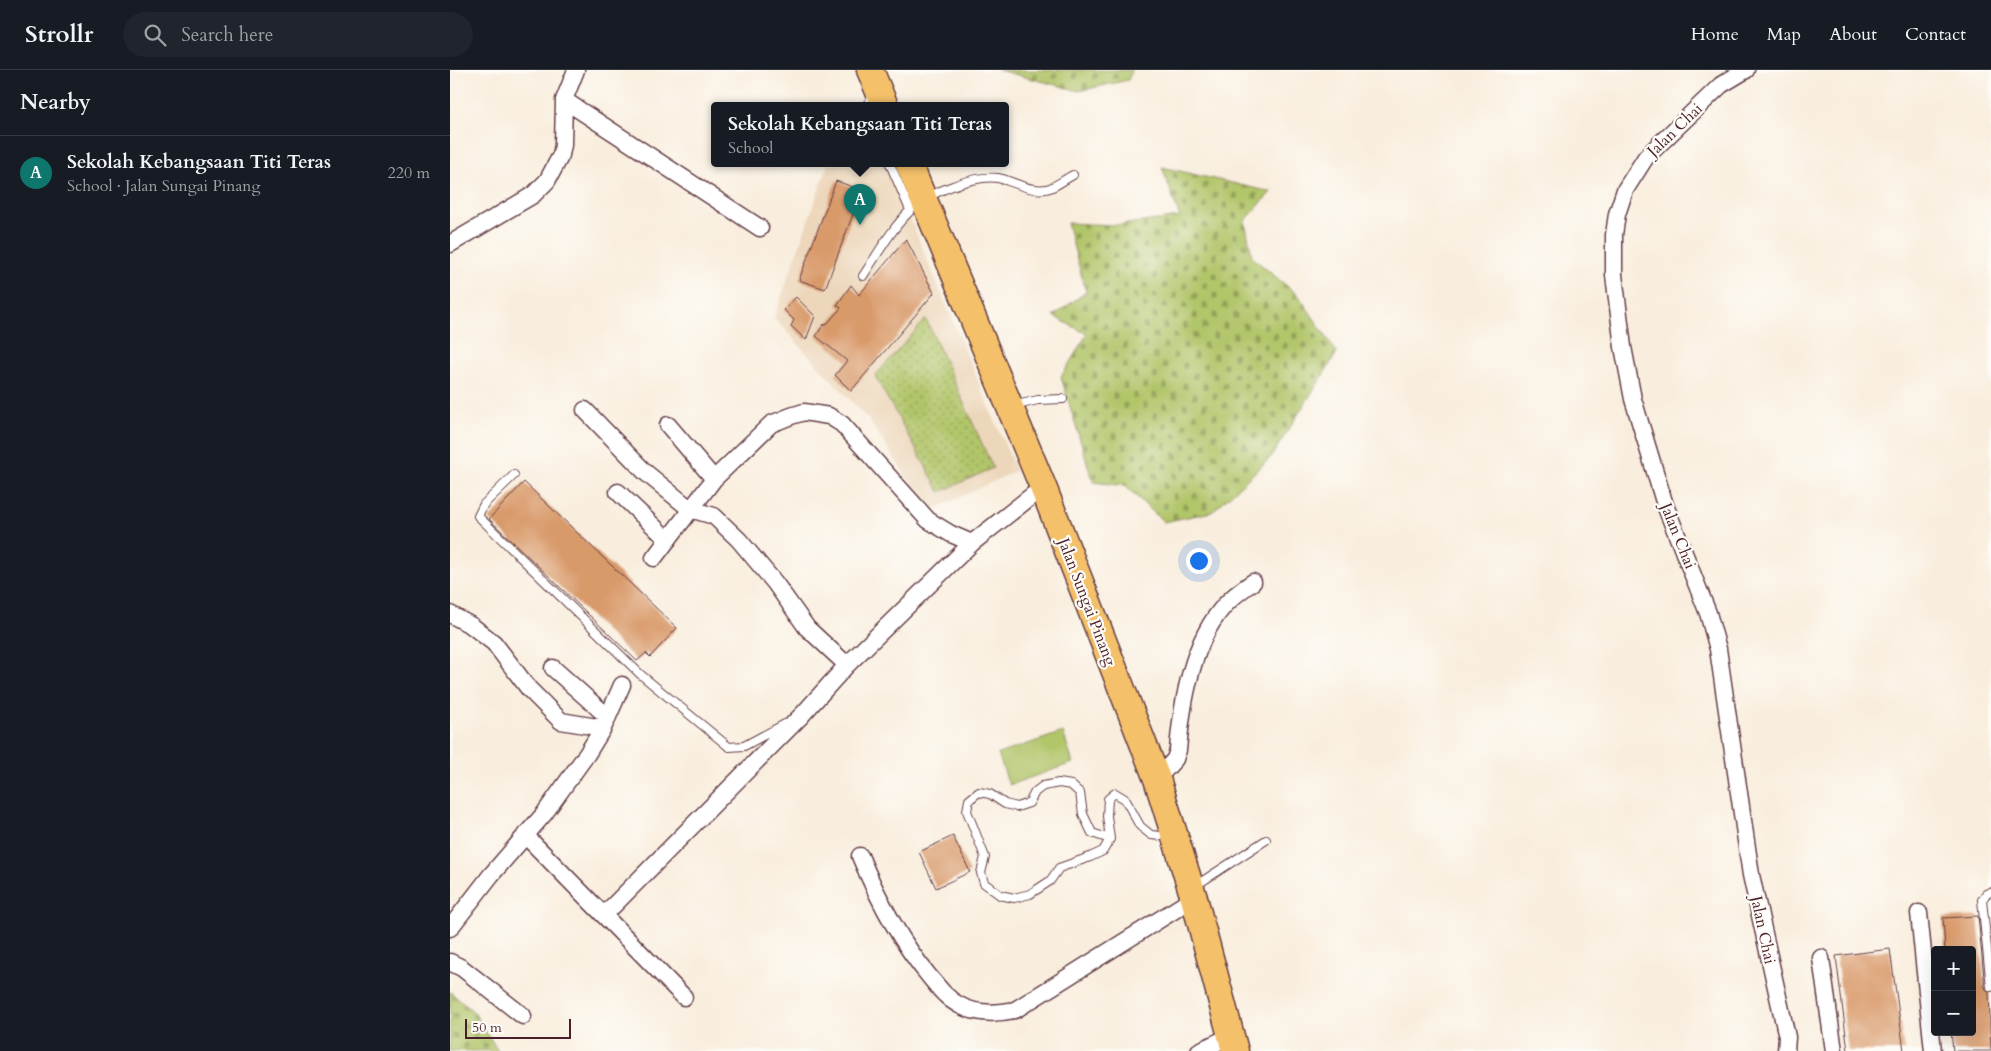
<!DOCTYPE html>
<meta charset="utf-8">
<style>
body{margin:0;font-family:Cardo,serif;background:#20242c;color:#f1f3f6}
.controls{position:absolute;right:15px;bottom:15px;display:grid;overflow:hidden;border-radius:5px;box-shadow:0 5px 20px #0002}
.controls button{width:45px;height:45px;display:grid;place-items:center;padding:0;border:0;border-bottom:1px solid #363941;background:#171b24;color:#f1f3f6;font:25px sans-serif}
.scale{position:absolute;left:15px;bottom:12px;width:106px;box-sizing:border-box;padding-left:5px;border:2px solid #4a1f2b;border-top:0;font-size:14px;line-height:18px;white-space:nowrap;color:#4a1f2b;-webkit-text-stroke:4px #fdfcf7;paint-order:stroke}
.you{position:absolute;left:748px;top:490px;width:18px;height:18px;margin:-12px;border:4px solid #fff;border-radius:50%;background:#1a73e8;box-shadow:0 0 0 8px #1a73e833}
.badge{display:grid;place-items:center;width:32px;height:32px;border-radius:50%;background:#0f766e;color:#fff;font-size:16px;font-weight:700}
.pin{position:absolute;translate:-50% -41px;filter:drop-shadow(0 1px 2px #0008)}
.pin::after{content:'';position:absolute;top:26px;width:18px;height:15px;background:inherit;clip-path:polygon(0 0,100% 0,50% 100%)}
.popup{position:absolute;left:261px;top:32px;width:298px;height:65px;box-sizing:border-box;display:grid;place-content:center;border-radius:5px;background:#171b24;filter:drop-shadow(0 1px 4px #0005);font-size:16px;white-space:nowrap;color:#9ea1a6}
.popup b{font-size:19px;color:#f1f3f6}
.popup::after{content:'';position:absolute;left:50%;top:100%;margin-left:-10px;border:10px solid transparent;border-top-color:#171b24}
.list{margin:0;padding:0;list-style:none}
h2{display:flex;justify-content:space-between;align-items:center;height:65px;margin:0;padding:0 20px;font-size:21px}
h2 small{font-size:16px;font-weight:400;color:#9ea1a6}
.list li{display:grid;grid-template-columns:32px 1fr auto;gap:15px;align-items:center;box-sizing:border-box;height:75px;padding:0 20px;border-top:1px solid #363941}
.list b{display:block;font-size:19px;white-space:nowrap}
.list p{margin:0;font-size:16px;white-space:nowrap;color:#9ea1a6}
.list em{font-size:16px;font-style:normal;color:#9ea1a6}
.icon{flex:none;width:28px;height:28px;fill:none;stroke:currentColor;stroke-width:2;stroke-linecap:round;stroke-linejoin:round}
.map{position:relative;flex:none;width:1541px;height:981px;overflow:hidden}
header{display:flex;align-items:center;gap:30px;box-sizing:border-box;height:70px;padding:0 25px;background:#171b24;border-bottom:1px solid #363941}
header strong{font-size:24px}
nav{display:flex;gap:28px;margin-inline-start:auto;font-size:18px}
.search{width:350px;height:45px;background:#20242c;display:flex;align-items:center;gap:12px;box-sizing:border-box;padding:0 18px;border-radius:28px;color:#9ea1a6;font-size:19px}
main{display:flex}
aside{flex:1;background:#171b24}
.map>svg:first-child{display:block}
.built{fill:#edd7bb}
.green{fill:url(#green-dots);stroke:#7e724a}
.cemetery{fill:url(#cemetery-stones);stroke:#7e724a}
.pitch{fill:#b1c569;stroke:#7e724a}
.building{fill:#d99a6b}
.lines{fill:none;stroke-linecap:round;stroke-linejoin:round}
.lane-casing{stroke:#643e46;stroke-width:10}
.street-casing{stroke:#643e46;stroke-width:19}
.primary-casing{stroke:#643e46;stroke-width:29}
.lane{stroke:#fff;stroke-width:8}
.street{stroke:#fff;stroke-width:16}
.primary{stroke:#f4c16a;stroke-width:26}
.labels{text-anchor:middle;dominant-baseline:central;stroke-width:4.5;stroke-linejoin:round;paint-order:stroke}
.street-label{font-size:16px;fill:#4a1f2b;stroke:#fdfcf7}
</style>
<header>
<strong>Strollr</strong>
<div class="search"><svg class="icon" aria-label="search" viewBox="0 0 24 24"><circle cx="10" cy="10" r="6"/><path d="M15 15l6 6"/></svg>Search here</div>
<nav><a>Home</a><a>Map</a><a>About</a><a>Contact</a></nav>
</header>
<main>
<aside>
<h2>Nearby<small></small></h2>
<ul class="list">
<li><span class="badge">A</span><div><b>Sekolah Kebangsaan Titi Teras</b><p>School · Jalan Sungai Pinang</p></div><em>220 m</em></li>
</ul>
</aside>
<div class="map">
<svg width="1541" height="981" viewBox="0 0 1541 981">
<defs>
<pattern id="green-dots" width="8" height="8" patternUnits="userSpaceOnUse" patternTransform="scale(1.25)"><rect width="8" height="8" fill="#b1c569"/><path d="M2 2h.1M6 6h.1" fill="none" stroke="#929f57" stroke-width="1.8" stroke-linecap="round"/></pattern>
<pattern id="cemetery-stones" width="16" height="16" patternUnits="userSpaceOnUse" patternTransform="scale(1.25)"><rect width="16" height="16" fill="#b1c569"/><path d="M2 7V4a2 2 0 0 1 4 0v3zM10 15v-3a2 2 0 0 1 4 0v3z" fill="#929f57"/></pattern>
</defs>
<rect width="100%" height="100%" fill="#fdfcf7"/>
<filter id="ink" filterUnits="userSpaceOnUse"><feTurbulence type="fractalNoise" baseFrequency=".02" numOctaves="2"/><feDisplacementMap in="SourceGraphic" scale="10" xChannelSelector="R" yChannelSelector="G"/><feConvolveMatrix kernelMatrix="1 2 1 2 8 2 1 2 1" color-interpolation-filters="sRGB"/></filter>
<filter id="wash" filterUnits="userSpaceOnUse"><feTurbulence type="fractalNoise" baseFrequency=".0096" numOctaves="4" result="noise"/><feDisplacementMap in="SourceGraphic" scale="20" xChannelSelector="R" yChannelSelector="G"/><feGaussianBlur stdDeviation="1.12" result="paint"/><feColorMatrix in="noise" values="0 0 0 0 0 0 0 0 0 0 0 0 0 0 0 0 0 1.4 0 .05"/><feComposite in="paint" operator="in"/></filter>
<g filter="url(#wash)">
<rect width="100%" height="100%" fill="#f9eede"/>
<path class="built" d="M378 94H437L566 401 480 441 418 349 324 248Z"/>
<path class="green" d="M476 249 543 398 490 422 425 306Z"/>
<path class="cemetery" d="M548 0H682L678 10 629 21Z
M712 97 821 122 795 151 802 187 849 226 887 283 821 387 762 442 714 452 675 416 643 412 611 307 637 264 603 246 636 222 617 153 669 155 730 147Z
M0 922 24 942 48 981H0Z"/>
<path class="pitch" d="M613 662 623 693 559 715 548 684Z"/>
<g id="blocks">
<path class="building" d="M386 111 412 120 375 219 349 210Z
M456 169 484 223 401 321 385 305 397 291 366 266 374 254 375 256 391 238 387 235 401 215 409 225Z
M346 227 365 246 356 270 341 256 344 250 334 240Z
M74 412 227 558 200 587 196 583 187 591 39 449Z
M503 766 520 802 486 818 469 782Z
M1528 846 1535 918 1539 922 1541 981H1503L1501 962H1522V880H1495L1493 848Z
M1440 879 1454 981H1398L1386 886Z"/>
</g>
</g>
<g filter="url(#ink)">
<use href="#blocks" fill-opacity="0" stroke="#643e46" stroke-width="1"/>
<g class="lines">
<defs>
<path id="lane" d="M416 36 424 24
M440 94 460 140
M413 206C427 185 442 158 460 141 477 123 523 105 548 108 564 111 583 124 600 118 608 115 615 109 623 105
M563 336 588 330 613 329
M64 405 34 434 28 446 190 604 279 677 294 676 335 654
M660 769 642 763 633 744 630 723 621 715 609 713 593 716 585 722 579 733 567 737 555 734 540 724 529 722 519 730 517 741 535 787 531 803 534 813 550 825 564 828 580 824 600 811 609 798 640 787 653 781 660 769 657 746 658 729 665 723 675 729 690 756 701 765 721 767
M745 816 816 770
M1541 822 1536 824 1532 830 1541 917"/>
<path id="street" d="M1296 0 1271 15 1196 87 1175 120 1167 144 1164 165V205L1173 277 1183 329 1215 435 1258 543 1268 579 1301 805 1337 967 1336 981
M114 30 310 158
M0 174 83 125 97 111 111 85 113 75 114 30 126 0
M135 340 195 402 240 439 264 446 289 470 325 513 357 558 397 595
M218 355 264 409
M168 422 218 470
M204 488 264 409 321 354 341 346 354 342 379 346 392 354 478 450 501 464 522 473
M0 544 22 556 44 573 79 619 111 651 153 658
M103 598 158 647
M707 709 725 689 728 680C732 632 742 570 776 534 784 525 793 519 803 512
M75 765 234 927
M410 786C428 829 449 870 479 906 488 917 496 928 509 935 527 945 546 944 565 940L744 828
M1469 843 1483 981
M154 845 352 645 397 595 522 473 593 417
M0 858 41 805 94 744 137 684 153 658 172 615
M1371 888 1384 981
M0 892 12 898 73 946
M749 981 781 966"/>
<path id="primary" d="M420 0 435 36
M459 94 593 417 707 709 744 828 785 981"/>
</defs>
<use href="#lane" class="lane-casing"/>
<use href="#street" class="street-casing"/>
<use href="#primary" class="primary-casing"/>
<use href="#lane" class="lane"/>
<use href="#street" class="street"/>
<use href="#primary" class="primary"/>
</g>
</g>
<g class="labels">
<g class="street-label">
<text transform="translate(1225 60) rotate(-44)">Jalan Chai</text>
<text transform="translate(1228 466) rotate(68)">Jalan Chai</text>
<text transform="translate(637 532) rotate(69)">Jalan Sungai Pinang</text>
<text transform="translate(1313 860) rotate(78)">Jalan Chai</text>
</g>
</g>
</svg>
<div class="controls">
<button>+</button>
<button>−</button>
</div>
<div class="scale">50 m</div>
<div class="you"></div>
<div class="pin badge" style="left:410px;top:155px">A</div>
<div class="popup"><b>Sekolah Kebangsaan Titi Teras</b>School</div>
</div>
</main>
